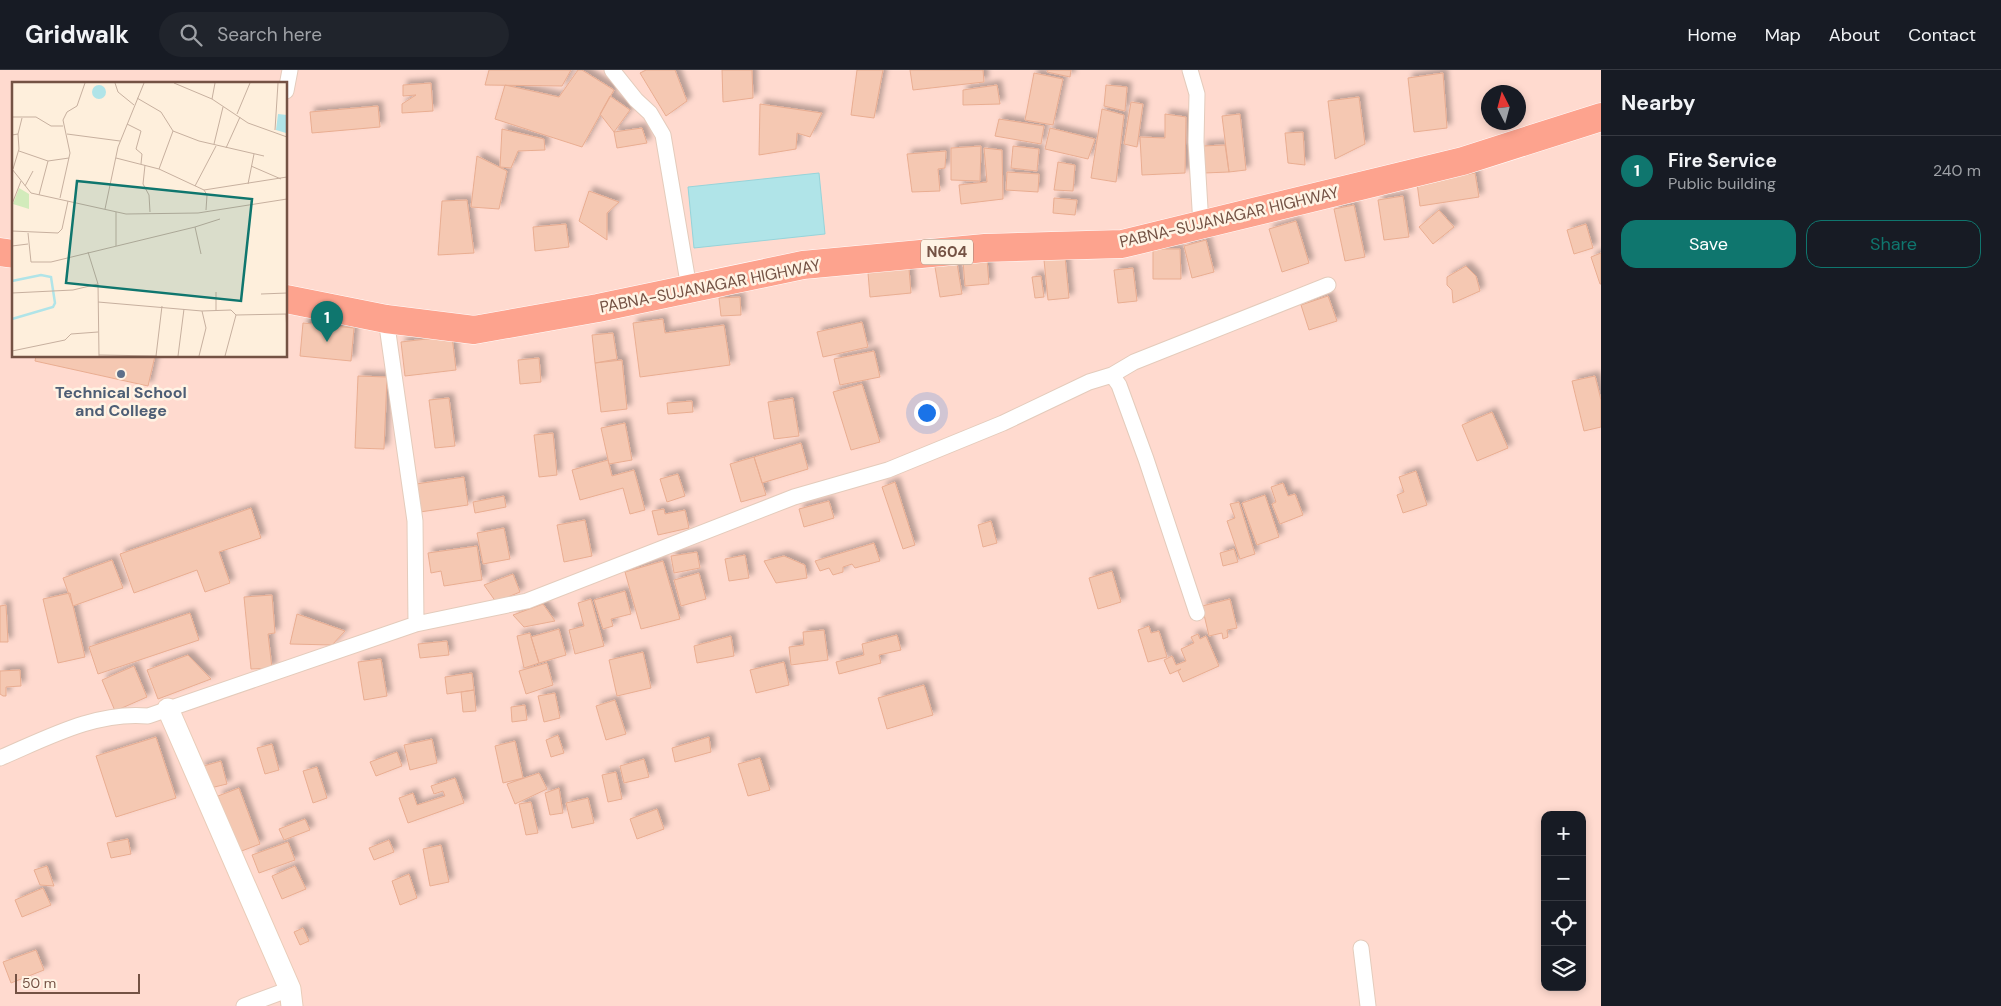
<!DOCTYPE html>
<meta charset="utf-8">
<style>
body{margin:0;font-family:"DM Sans",sans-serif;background:#20242c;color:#f1f3f6}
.controls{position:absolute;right:15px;bottom:15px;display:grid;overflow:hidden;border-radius:10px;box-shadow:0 2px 8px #0003}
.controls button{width:45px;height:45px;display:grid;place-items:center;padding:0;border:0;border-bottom:1px solid #363941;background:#171b24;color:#f1f3f6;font:25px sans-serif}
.compass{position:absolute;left:1481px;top:15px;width:45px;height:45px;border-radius:50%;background:#171b24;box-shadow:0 2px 8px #0003;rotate:354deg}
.scale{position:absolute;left:15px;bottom:12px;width:125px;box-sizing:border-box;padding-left:5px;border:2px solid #745244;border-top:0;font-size:14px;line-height:18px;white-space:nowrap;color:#745244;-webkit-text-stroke:4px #fff3e4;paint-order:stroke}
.you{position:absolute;left:926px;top:342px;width:18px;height:18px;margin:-12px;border:4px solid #fff;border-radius:50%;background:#1a73e8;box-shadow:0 0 0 8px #1a73e833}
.badge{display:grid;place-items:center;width:32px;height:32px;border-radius:50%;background:#0f766e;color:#fff;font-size:16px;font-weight:700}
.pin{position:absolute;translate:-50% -41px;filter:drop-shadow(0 1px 2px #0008)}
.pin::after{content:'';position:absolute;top:26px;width:18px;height:15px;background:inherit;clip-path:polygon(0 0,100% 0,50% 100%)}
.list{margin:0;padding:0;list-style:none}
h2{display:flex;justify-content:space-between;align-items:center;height:65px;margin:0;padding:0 20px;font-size:21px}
h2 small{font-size:16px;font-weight:400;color:#9ea1a6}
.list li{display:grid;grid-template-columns:32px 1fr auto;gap:15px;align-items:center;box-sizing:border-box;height:70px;padding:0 20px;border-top:1px solid #363941}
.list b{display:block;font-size:19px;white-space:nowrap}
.list p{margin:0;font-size:16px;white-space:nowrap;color:#9ea1a6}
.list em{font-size:16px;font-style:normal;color:#9ea1a6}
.actions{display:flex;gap:10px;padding:15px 20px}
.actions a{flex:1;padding:11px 0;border:1px solid #0f766e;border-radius:15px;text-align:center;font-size:18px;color:#0f766e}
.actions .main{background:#0f766e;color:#fff}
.icon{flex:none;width:28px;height:28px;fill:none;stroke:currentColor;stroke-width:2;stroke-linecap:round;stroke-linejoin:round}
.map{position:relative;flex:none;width:1601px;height:936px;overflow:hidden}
header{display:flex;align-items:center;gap:30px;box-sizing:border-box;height:70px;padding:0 25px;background:#171b24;border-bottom:1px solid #363941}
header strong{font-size:24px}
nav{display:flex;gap:28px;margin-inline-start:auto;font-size:18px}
.search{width:350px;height:45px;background:#20242c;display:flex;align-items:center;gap:12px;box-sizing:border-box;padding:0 18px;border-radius:28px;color:#9ea1a6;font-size:19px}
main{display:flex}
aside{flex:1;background:#171b24}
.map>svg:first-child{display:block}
.commercial{fill:#ffdacf;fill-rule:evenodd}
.water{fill:#b0e4e8;stroke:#96d4da}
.building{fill:#f5c8b2;stroke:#e9ad91;filter:url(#shadow)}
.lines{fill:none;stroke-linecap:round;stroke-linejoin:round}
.street-casing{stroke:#e4cbbb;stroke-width:17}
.secondary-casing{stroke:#e9ccb8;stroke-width:23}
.highway-casing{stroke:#fff;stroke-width:29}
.street{stroke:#fff;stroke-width:15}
.secondary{stroke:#fff;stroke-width:21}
.highway{stroke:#fda38e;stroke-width:28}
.service-dot{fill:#5c6f8a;stroke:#fff3e4;stroke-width:2}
.labels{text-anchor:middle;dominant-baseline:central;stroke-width:5;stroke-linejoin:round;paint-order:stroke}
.shield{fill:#fff3e4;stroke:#9e8274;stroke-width:1}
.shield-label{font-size:15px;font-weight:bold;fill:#745244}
.street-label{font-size:16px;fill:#745244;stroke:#fff3e4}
.service-label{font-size:16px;font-weight:bold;fill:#4e5e75;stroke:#fff3e4}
.inset-river{fill:none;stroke:#b0e4e8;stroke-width:2.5}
.inset-road{fill:none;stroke:#c7b09f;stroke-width:1}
.view{fill:#0f766e;fill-opacity:0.15;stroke:#0f766e;stroke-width:2.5}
.inset-edge{fill:none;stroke:#745244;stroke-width:2.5}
</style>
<header>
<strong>Gridwalk</strong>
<div class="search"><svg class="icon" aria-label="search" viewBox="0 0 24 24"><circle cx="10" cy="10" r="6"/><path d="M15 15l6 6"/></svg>Search here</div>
<nav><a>Home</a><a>Map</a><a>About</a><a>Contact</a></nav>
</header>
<main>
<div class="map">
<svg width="1601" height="936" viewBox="0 0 1601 936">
<defs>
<filter id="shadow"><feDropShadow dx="4.5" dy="-4.5" stdDeviation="2.5" flood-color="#0004"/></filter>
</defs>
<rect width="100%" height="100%" fill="#feefdc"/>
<path class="commercial" d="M0 0H1601V936H0ZM14 14H286V286H14ZM1488 22H1518V52H1488ZM1545 745H1582V917H1545Z"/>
<path class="water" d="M819 103 825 164 694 178 688 117Z"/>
<path class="building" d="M489 0H571L562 16 485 15Z
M578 0H582L614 20 582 77 495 49 505 15 559 27Z
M646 0H675L687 31 666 46 640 3Z
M722 0H752L753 28 723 32Z
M857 0H883L874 48 851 45Z
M910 0H983L984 12 913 20Z
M1048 0H1071L1070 7 1047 2Z
M1034 3 1063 9 1053 55 1025 50Z
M1443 3 1447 58 1414 62 1408 8Z
M431 13 433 41 402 43V34L416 25 403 26V15Z
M997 15 1000 34 963 35V20Z
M1106 15 1127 17 1125 41 1104 36Z
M610 26 630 40 614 62 600 44Z
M1359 27 1365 74 1335 89 1328 31Z
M1131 32 1143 34 1137 77 1124 74Z
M760 34 822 43 810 67 797 63 796 79 759 85Z
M378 36 380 57 312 63 310 42Z
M1102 39 1124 45 1116 112 1091 108Z
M1165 44 1186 47 1185 103 1142 105 1140 67 1165 68Z
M1240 44 1246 100 1229 102 1222 46Z
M999 49 1044 56 1041 74 995 66Z
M642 58 647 73 617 78 614 62Z
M1050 58 1095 69 1088 89 1045 79Z
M502 59 544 69 545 80 518 81 511 98 500 97Z
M1303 62 1305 95 1288 93 1285 63Z
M1225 75 1229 102 1204 103 1202 76Z
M981 76 980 111 951 110V78Z
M1013 76 1039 79 1037 101 1011 98Z
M984 78 1002 80 1003 129 961 134 959 115 987 112Z
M946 81 945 98 938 99 940 121 912 122 907 84Z
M477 86 507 101 499 139 471 137Z
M1058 92 1075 95 1073 121 1054 120Z
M1007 102 1039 104 1038 122 1006 120Z
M1475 103 1479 127 1420 136 1417 113Z
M589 121 619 132 607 143V170L579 151Z
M1403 126 1409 167 1384 170 1378 130Z
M1054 128 1077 130 1075 145 1053 143Z
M467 130 474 183 438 185 442 131Z
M1354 135 1365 187 1345 191 1334 139Z
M1439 140 1454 157 1433 174 1419 157Z
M1296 151 1309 193 1282 202 1269 159Z
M566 154 569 177 535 181 533 157Z
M1586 154 1593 178 1574 184 1567 160Z
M1206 170 1214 202 1192 208 1184 176Z
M1153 179H1180L1181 209H1153Z
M1601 183V214H1600L1591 187Z
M1065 187 1069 228 1048 230 1044 190Z
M987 189 989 214 965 216 963 191Z
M957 193 962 224 940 227 935 197Z
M1466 196 1476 206 1480 221 1453 233 1452 220 1447 215V207Z
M1133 198 1137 231 1118 233 1114 200Z
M909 199 911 223 870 227 868 203Z
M1041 206 1044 227 1035 228 1032 207Z
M1328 226 1337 251 1309 260 1301 235Z
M740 227 741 245 721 246 719 228Z
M663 249 665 263 724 255 730 295 640 307 633 253Z
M862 252 868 277 823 287 817 262Z
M303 253 354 258 351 291 300 286Z
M613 263 617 289 595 293 592 265Z
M452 266 456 300 405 306 401 272Z
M874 281 880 307 840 315 834 289Z
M36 286H155L148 316 35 291Z
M539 288 541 312 520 314 518 290Z
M622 290 627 339 601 342 595 293Z
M358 306 387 307 384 379 355 378Z
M1595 306 1601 330V357L1584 361 1572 311Z
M862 314 880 372 851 380 833 322Z
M449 328 455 376 435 378 429 330Z
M793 328 799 366 774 369 768 332Z
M692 331 693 342 668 344 667 333Z
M1492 342 1508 378 1477 391 1462 355Z
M625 353 632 390 609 394 601 358Z
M553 363 557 405 539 407 534 365Z
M801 373 808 399 762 413 754 387Z
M754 387 766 425 741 432 730 394Z
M608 390 612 406 634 400 645 440 630 444 623 418 580 430 572 400Z
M1416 401 1427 435 1403 443 1397 425 1404 422 1399 407Z
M678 404 685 426 667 432 660 409Z
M464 407 468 435 420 442 416 414Z
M895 412 915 475 903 479 882 417Z
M1283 413 1288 426 1295 424 1303 445 1280 454 1272 434 1276 432 1271 417Z
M1265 425 1279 467 1257 475 1242 433Z
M504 426 506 437 475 443 473 432Z
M829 431 834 448 804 457 799 439Z
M1239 432 1255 484 1240 489 1227 451 1235 448 1230 434Z
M251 438 261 468 219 482 230 513 205 522 197 500 134 523 120 484Z
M664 439 665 444 685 440 689 458 658 465 652 441Z
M585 450 592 486 564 492 557 455Z
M991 451 997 473 983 477 978 455Z
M504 458 510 489 483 494 477 463Z
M874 473 880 491 855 498 852 494 843 497V502L833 505 829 498 820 501 815 491Z
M477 476 482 510 444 516 441 501 431 503 428 483Z
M1234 479 1238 492 1223 496 1220 483Z
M697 482 700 498 674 503 671 486Z
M745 485 749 508 729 511 725 489Z
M784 486 805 495 807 508 776 513 764 491Z
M112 490 123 518 73 536 63 508Z
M663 491 680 549 641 559 625 502Z
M1112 501 1121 532 1098 539 1089 508Z
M699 503 706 529 681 536 674 510Z
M513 504 520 522 496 532 484 515Z
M625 521 631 544 611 549 613 556 603 559 594 530Z
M70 523 85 587 58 593 43 529Z
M272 525 275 563 268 564 272 598 251 599 244 527Z
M591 529 604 576 575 584 569 560 584 556 578 533Z
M1230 529 1237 558 1227 560 1228 567 1223 569 1222 563 1209 566 1202 536Z
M543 534 555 551 524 557 513 545Z
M6 535 8 572H0V536Z
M190 543 199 570 98 604 89 577Z
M297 544 345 561 332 575 290 574Z
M1149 556 1151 563 1159 561 1167 587 1148 592 1138 560Z
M559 559 566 585 539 593 531 567Z
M824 560 828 590 791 595 789 577 804 575 803 562Z
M530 563 539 593 524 598 517 566Z
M1198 564 1200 569 1206 566 1219 596 1183 612 1178 601 1181 599 1170 604 1164 590 1172 586 1176 595 1186 591 1181 579 1194 573 1191 567Z
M897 565 901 580 879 585 881 593 839 604 836 592 864 585 862 574Z
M731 566 734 586 697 593 694 576Z
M447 571 449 585 420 588 418 574Z
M643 582 651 618 617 626 609 590Z
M188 585 211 609 158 629 147 600Z
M381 589 387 626 364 630 358 592Z
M784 592 789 615 756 623 750 600Z
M547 593 553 615 526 624 519 601Z
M134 596 147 627 115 641 102 610Z
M20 600 21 616 6 617V626H3L0 624V601Z
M472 603 474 620 447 624 445 607Z
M924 615 933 645 887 659 878 628Z
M474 620 476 641 463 642 461 622Z
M555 623 560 648 544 652 538 626Z
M615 630 626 664 606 670 596 636Z
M525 635 527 650 512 652 511 637Z
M558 665 564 683 551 687 546 670Z
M156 667 176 728 116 747 96 686Z
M709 667 711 682 675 692 672 678Z
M432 669 437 693 410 700 404 675Z
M515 671 523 708 503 713 495 676Z
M272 674 279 700 265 704 257 678Z
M397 682 402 696 376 706 370 692Z
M760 688 770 720 748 726 738 694Z
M644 689 649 707 624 713 620 696Z
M221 691 227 714 206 719 200 697Z
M317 697 327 728 313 733 303 701Z
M616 702 622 729 608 732 602 705Z
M539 703 547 719 515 734 507 714Z
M455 708 464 733 408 753 399 728 413 723 417 735 445 726 443 721 434 724 431 716Z
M239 718 260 774 239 782 218 726Z
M559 718 563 743 550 745 545 723Z
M588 728 594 753 572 758 566 733Z
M531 732 538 763 526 765 519 734Z
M657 739 664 759 637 769 630 749Z
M305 749 310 760 284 770 279 759Z
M128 769 131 784 111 788 107 773Z
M389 770 394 782 374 790 369 778Z
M288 772 295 790 259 803 252 785Z
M441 775 449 812 430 816 423 779Z
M47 796 54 816 40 815 34 800Z
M295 796 306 819 282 829 272 806Z
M409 804 417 828 400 835 392 811Z
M43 818 51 835 22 847 15 830Z
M303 858 309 871 300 875 294 862Z
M36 880 44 900 11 913 3 892Z"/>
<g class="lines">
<defs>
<path id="street" d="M612 0 636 30 650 43 663 65 689 218
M1190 0 1197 24 1196 72 1201 155
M286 21 290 0
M386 249 415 451 416 554
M1112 305 1134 292 1328 215
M0 688C47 668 96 641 148 646L416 554 527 531 794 427 888 400 1003 353 1089 312 1112 305 1119 315 1146 389 1197 543
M1361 878 1368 936
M244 936 290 919"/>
<path id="secondary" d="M168 639 290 919 292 936"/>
<path id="highway" d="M0 182 14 184
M286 229 386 249 474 260 598 238 803 195 985 178 1122 174 1463 91 1601 47"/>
</defs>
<use href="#street" class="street-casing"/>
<use href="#secondary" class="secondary-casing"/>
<use href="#highway" class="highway-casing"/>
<use href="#street" class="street"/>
<use href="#secondary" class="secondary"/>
<use href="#highway" class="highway"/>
</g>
<circle class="service-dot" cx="121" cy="304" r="5"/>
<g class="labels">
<rect class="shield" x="921" y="169.5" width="52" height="25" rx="4"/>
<g class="shield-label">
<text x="947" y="182">N604</text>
</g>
<g class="street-label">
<text transform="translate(1229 147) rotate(-13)">PABNA-SUJANAGAR HIGHWAY</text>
<text transform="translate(710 216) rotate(-11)">PABNA-SUJANAGAR HIGHWAY</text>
</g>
<g class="service-label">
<text x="121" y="322">Technical School<tspan x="121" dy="18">and College</tspan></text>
</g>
</g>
<g transform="translate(12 12)">
<rect width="275" height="275" fill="#feefdc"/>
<path d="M7 106 17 112V127L1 122Z" fill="#d2ebbb"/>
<path d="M80 10a7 7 0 1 1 14 0a7 7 0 1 1-14 0ZM266 32 275 33 274 51 264 48Z" fill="#b0e4e8"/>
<path class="inset-river" d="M0 199 29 193 39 195 43 221 41 225 0 237"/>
<path class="inset-road" d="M103 1 106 10 122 23M162 1 200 17 236 41 275 55M125 16 149 30 161 49 187 59 252 74M200 17 203 1M225 32 238 1M0 35H24L39 44H51M115 42 129 49 124 67 130 72 129 82M263 48 266 1M55 52 108 59M0 53 6 52 10 36M202 62 211 25M214 66 228 35M7 69 36 79 57 76M104 76 147 87 192 108 275 95M133 83 131 102 137 113 138 130M239 84 269 97M0 87 19 111 114 132 186 131 275 117M1 87 7 67 6 52M147 87 161 49M236 102 242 72M13 104 21 89M183 104 204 64M192 108 195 113 194 128M27 113 36 79M48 116 58 71 51 38 55 30 65 24 73 1M0 122 9 99M93 127 106 65 132 1M183 145 208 137M0 149 46 151 50 147 56 119M16 151 19 180H39L183 145 189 172M0 164 16 162M104 164V130M76 170 86 202 87 274M204 210V229M0 211 61 208 86 202M249 212 275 211M0 216V242M86 220 190 229 219 228 224 233 275 232M274 232 275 250M0 269 53 258 59 252 86 250M87 273 145 274M144 274 150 224M166 274 172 227M187 274 194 246 190 229M213 274 224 233"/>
<path class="view" d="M65 99 240 117 229 219 54 201Z"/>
<rect width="275" height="275" class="inset-edge"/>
</g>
</svg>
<div class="controls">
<button>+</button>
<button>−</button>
<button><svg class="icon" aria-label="locate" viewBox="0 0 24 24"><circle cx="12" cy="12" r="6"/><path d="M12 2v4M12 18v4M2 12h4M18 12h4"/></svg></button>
<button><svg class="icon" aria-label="layers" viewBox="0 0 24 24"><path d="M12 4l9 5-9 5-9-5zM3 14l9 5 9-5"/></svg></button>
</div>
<svg class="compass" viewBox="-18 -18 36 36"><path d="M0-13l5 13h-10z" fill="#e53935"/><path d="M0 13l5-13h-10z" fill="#9ea1a6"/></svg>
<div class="scale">50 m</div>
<div class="you"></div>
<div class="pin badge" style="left:327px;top:272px">1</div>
</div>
<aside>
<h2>Nearby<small></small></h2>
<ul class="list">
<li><span class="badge">1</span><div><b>Fire Service</b><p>Public building</p></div><em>240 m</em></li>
</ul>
<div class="actions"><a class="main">Save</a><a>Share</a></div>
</aside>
</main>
